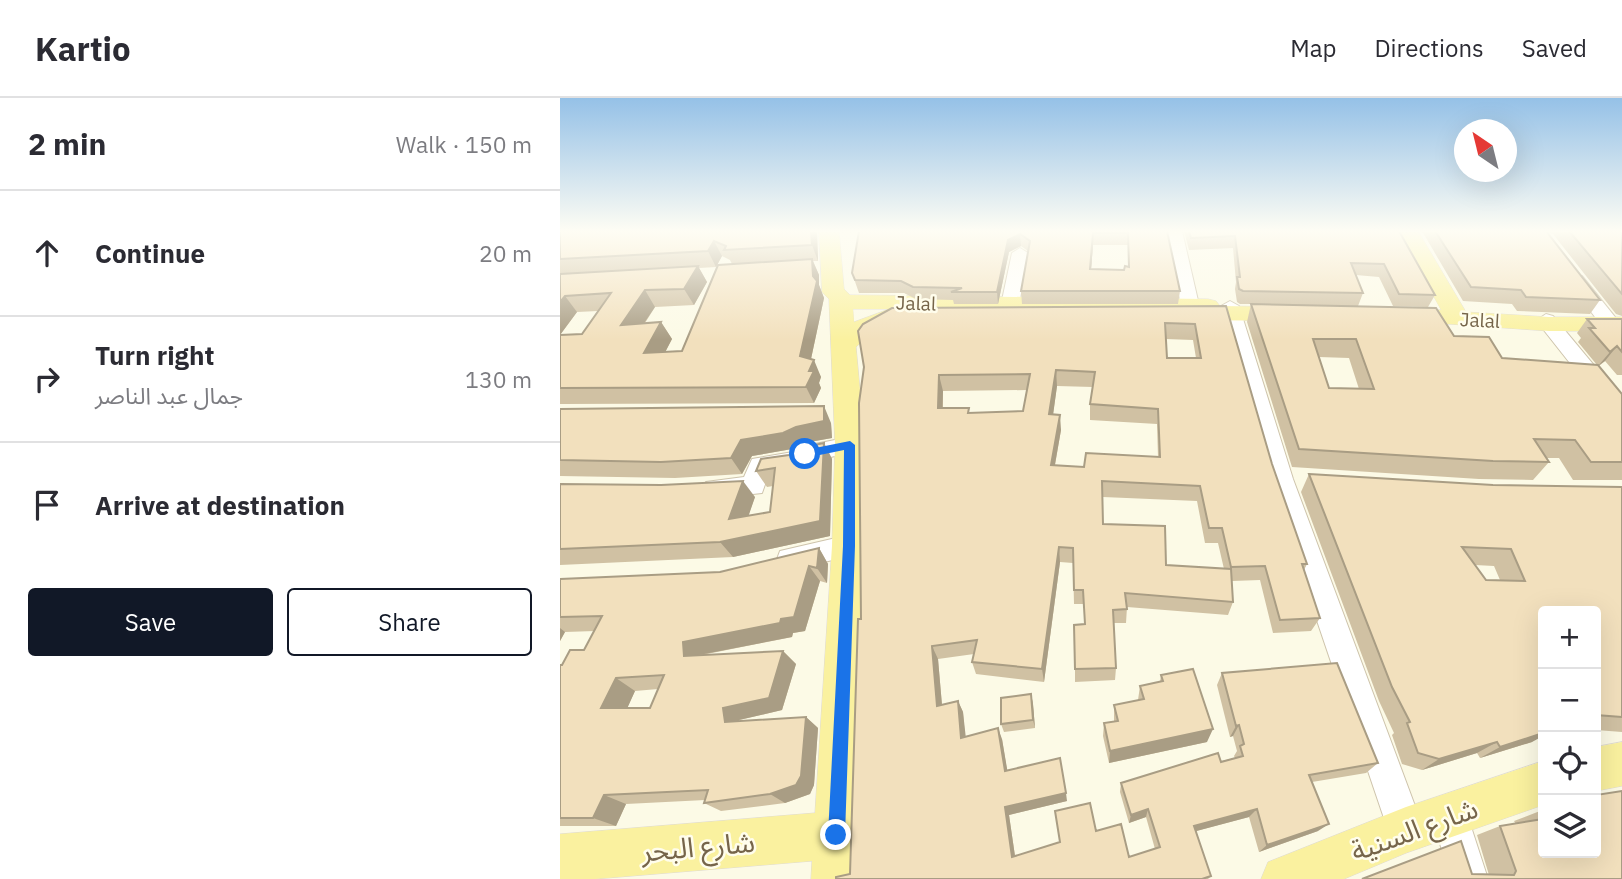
<!DOCTYPE html>
<meta charset="utf-8">
<style>
body{margin:0;font-family:"IBM Plex Sans","Noto Sans Arabic",sans-serif;background:#f7f7f7;color:#2b2b33}
.controls{position:absolute;right:21px;bottom:21px;display:grid;overflow:hidden;border-radius:7px;box-shadow:0 7px 28px #0002}
.controls button{width:63px;height:63px;display:grid;place-items:center;padding:0;border:0;border-bottom:2px solid #e1e1e2;background:#fff;color:#2b2b33;font:35px sans-serif}
.compass{position:absolute;left:894px;top:21px;width:63px;height:63px;border-radius:50%;background:#fff;box-shadow:0 7px 28px #0002;rotate:325deg}
.stop{position:absolute;width:21px;height:21px;margin:-16px;border:5px solid #1a73e8;border-radius:50%;background:#fff}
.stop.end{background:#1a73e8;border-color:#fff;box-shadow:0 2px 7px #0008}
.list{margin:0;padding:0;list-style:none}
h2{display:flex;justify-content:space-between;align-items:center;height:91px;margin:0;padding:0 28px;font-size:30px}
h2 small{font-size:23px;font-weight:400;color:#7c7c81}
.list li{display:grid;grid-template-columns:46px 1fr auto;gap:21px;align-items:center;box-sizing:border-box;height:126px;padding:0 28px;border-top:2px solid #e1e1e2}
.list b{display:block;font-size:26px;white-space:nowrap}
.list p{margin:0;font-size:23px;white-space:nowrap;color:#7c7c81}
.list em{font-size:23px;font-style:normal;color:#7c7c81}
.actions{display:flex;gap:14px;padding:21px 28px}
.actions a{flex:1;padding:16px 0;border:2px solid #111827;border-radius:7px;text-align:center;font-size:24px;color:#111827}
.actions .main{background:#111827;color:#fff}
.icon{flex:none;width:38px;height:38px;fill:none;stroke:currentColor;stroke-width:2;stroke-linecap:round;stroke-linejoin:round}
.map{position:relative;flex:none;width:1062px;height:781px;overflow:hidden}
header{display:flex;align-items:center;gap:42px;box-sizing:border-box;height:98px;padding:0 35px;background:#fff;border-bottom:2px solid #e1e1e2}
header strong{font-size:33px}
nav{display:flex;gap:38px;margin-inline-start:auto;font-size:24px}
main{display:flex}
aside{flex:1;background:#fff}
.map>svg:first-child{display:block}
.lines{fill:none;stroke-linecap:round;stroke-linejoin:round}
.minor-casing{stroke:#cec4ac;stroke-width:2}
.major-casing{stroke:#dedad4;stroke-width:1}
.minor{fill:#fff;fill-rule:evenodd}
.major{fill:#faf19f;fill-rule:evenodd}
.wall{fill:#d0c1a3;fill-rule:evenodd}
.shaded-wall{fill:#a99d84}
.building{fill:#f2e0bd;stroke:#a99d84;stroke-width:2;fill-rule:evenodd}
.route{fill:#1a73e8}
.labels{text-anchor:middle;dominant-baseline:central;stroke-width:5;stroke-linejoin:round;paint-order:stroke}
.far-street-label{font-size:19px;fill:#76654a;stroke:#fffdec}
.near-street-label{font-size:28px;fill:#76654a;stroke:#fffdec}
</style>
<header>
<strong>Kartio</strong>
<nav><a>Map</a><a>Directions</a><a>Saved</a></nav>
</header>
<main>
<aside>
<h2>2 min<small>Walk · 150 m</small></h2>
<ul class="list">
<li><svg class="icon" aria-label="ahead" viewBox="0 0 24 24"><path d="M12 20V5M6 11l6-6 6 6"/></svg><div><b>Continue</b></div><em>20 m</em></li>
<li><svg class="icon" aria-label="right" viewBox="0 0 24 24"><path d="M7 20v-9h11M14 6l5 5-5 5"/></svg><div><b>Turn right</b><p>جمال عبد الناصر</p></div><em>130 m</em></li>
<li><svg class="icon" aria-label="arrive" viewBox="0 0 24 24"><path d="M6 21V4h12l-3 4 3 4H6"/></svg><div><b>Arrive at destination</b></div></li>
</ul>
<div class="actions"><a class="main">Save</a><a>Share</a></div>
</aside>
<div class="map">
<svg width="1062" height="781" viewBox="0 0 1062 781">
<rect width="100%" height="100%" fill="#fcfae6"/>
<g class="lines">
<defs>
<path id="minor" d="M606 133H622L639 207 636 211 630 212 621 207Z
M460 150 468 155 459 207 450 212 441 207 452 155Z
M1016 177 1022 178 1055 219 1057 223 1055 227H1041L1007 182Z
M670 203 679 208 733 381 864 732 859 745 846 750 833 745 828 732 709 381 661 208Z
M986 216 993 218 1062 301V324L1054 321 979 226 977 222Z
M290 339 298 341 301 347 298 353 252 363C243 374 223 373 209 375L202 395 155 400 146 398 143 391 146 384 184 379 192 361 233 354 245 348Z
M289 437 298 440 302 448 298 456 230 472 220 469 217 461 220 453Z
M890 699 903 704 928 781H890L872 717 877 704Z"/>
<path id="major" d="M259 133H279L284 191 290 197 648 201 656 203 660 208 731 209 739 211 743 216 739 221 731 223 625 222 617 220 613 215 348 212 351 216 347 221 314 232 296 249 305 347 306 448 299 781H251L252 763 35 781H0V736L255 715 272 448 275 347 269 201 262 194ZM293 211H329L294 224Z
M838 133H858L906 214 989 219H1062V233H989L831 222 827 217 831 212 839 210 881 212Z
M1062 644V688L1036 693V649Z
M983 663V707L846 755 784 781H701L708 764 846 709Z"/>
</defs>
<use href="#minor" class="minor-casing"/>
<use href="#major" class="major-casing"/>
<use href="#minor" class="minor"/>
<use href="#major" class="major"/>
</g>
<path class="wall" d="M0 133H257L258 163H253L259 177V187L264 200 251 261 261 279 259 285 261 290 254 305 0 306ZM162 158 170 162 172 166 122 253 105 254 112 241 101 224 85 225 95 209 134 207 147 184 139 170 156 169ZM38 213 22 236 0 237 17 214Z
M299 133H607L620 193 618 206H462L461 193 468 153 461 148 449 154 438 206H394L393 202 356 201 344 195H299L292 175ZM533 147H568V169L564 172H531Z
M624 133H839L875 197 868 209 833 208 819 179 796 177 803 195 798 208 894 238 942 260 1037 267 1018 244 1021 240 1017 235 1027 221H1062V277H1057L1045 263 1039 268 1062 296V382H1013L999 360H986L989 364 973 382 919 381 732 369 687 224 691 206H680L677 204 675 191 676 184 673 150 629 152ZM759 259 789 260 799 291 769 290Z
M862 133H1062V218L1056 216 993 136 987 134 1040 202 1030 216 957 213 952 206 903 203Z
M666 208 712 366 747 466 744 472 760 520 751 533 713 535 700 482 672 483 673 504 668 517 567 509 566 525H553L556 570 555 582 515 584V571L524 526V506H514L513 465 500 464 484 584 416 576 412 564 414 556 378 561 382 607 398 603 403 614 405 639 442 641 447 672 507 703 449 717 455 758 536 733 569 759 595 751 586 719 569 725 560 694 561 685 675 660 674 658 677 653 673 638 670 639 657 587 662 575 818 665 806 675 752 684 758 733 699 754 689 719 636 733 651 778 648 781H276L290 776 301 521 304 269ZM606 241 633 242 636 260H607ZM497 288 533 289 530 306V322L597 326 598 359 524 369 495 367 501 332 493 316ZM467 292 463 313 410 315 383 310V293ZM543 399 637 403 645 445H658L664 471 606 467 543 426Z
M0 311 271 325 272 340 244 345 232 351 192 358 182 376 115 380 0 378Z
M264 345 272 361 270 438 173 459 0 467V386L195 399 188 418 210 414 213 388 207 389 196 373 229 357Z
M749 376 933 387 1062 389V634L1036 632V513L972 644 920 660 917 655 862 672 842 666 832 637 834 635 819 603 741 394ZM915 467 934 468 940 482H926Z
M259 450 268 466 267 485 260 483 245 533 233 535 232 539 142 557 223 553 236 566 222 612 179 622V623L246 619 258 630 254 687 250 696 225 705 161 713 144 705 145 702 66 706 56 728H0V567H2L24 552 35 533 5 534 0 543V481L160 474ZM98 591 90 610H67L75 593Z
M601 577 647 644 549 665 543 638 544 625 554 623V607L578 602 580 588 600 584Z
M471 596 473 606 475 630 444 634 441 626Z
M980 713H983V755L1062 781 912 776 929 777 917 737 940 728 956 726 954 723Z"/>
<path class="shaded-wall" d="M251 133H257L258 163 252 147Z
M533 135V147L530 184V171Z
M460 136 461 148 449 154 438 206 437 194 448 142Z
M154 143 162 158 156 169 148 153Z
M252 161 259 177V187L264 200 248 275 240 258 253 178Z
M138 168 147 184 134 207 124 191Z
M85 192 95 209 72 243 61 227Z
M5 198 17 214 0 237V204Z
M101 224 112 241 96 272 84 255Z
M1057 248 1045 263 1038 268 1050 254Z
M254 262 261 279 259 285 261 290 254 305 246 289 249 273Z
M496 272 497 288 491 332 489 316Z
M379 277 383 293 382 326 378 310Z
M264 308 271 325 272 340 244 345 232 351 192 358 182 376 171 360 181 342Z
M500 317 501 332 492 383 491 367Z
M264 345 272 361 270 438 173 459 160 444 260 423Z
M183 383 195 399 182 437 169 421Z
M499 449 500 464 484 584 482 571Z
M259 450 268 466 267 485 257 470Z
M249 468 260 483 245 533 233 535 232 539 139 557 124 558 123 544 221 521Z
M0 530 5 534 0 543Z
M372 548 378 561 383 619 377 608Z
M223 553 236 566 222 612 179 622 181 635 165 624 163 610Z
M56 580 75 593 62 622 41 610Z
M471 596 473 606 475 630 473 622Z
M398 603 403 614 407 650 401 640Z
M246 619 258 630 254 687 250 696 225 705 210 696Z
M679 627 673 638 670 639 676 628Z
M438 630 442 641 449 682 445 673Z
M653 631 647 644 549 665 550 653Z
M983 635V638L972 644 920 660 940 649Z
M937 644 917 655 862 672 879 661Z
M506 695 507 703 449 717 456 765 452 759 445 709Z
M44 697 66 706 56 728 33 720Z
M588 711 586 719 569 725 571 717Z
M697 711 689 719 629 735 634 728Z
M769 726 758 733 699 754 707 747Z"/>
<path class="building" d="M0 133H251L252 147 164 152 166 148 154 143 148 153 0 161Z
M299 133H607L620 193H461L470 143 460 136 448 142 437 194H391L402 190 353 189 341 183 295 182 292 175ZM533 135H568L569 169 565 168 564 172 530 171Z
M629 133H839L875 197 839 196 824 166 791 165 803 195 683 193 679 191 677 179H680L675 138 631 140Z
M875 133H986L1040 202 966 199 961 192 911 189Z
M1009 133H1062V196Z
M252 161 253 178 257 183 240 258 254 262 249 273H254L246 289 0 290V237L22 236 51 195 5 198 0 204V176L138 168 124 191 85 192 61 227 101 224 84 255 122 253 158 167Z
M691 206 876 210 894 238 929 239 942 260 1038 267 1062 296V364H1031L1015 342 974 341 989 364 933 363 739 351ZM753 241H796L814 291 769 290Z
M666 208 712 366 747 466H742L760 520 720 522 705 468 671 469 662 430H649L640 388 542 383 543 426 605 428 606 467 671 471 673 504 565 495 567 511 553 512 556 570 515 571 514 527 525 526 523 492H514L513 450 499 449 482 571 412 564 417 542 372 548 377 608 398 603 401 640 438 630 445 673 500 660 506 695 445 709 452 759 500 744 495 713 530 705 536 733 561 726 569 759 600 749 588 711 571 717 561 685 658 655 661 664 683 658 680 648 684 646 679 627 676 628 662 575 777 565 818 665 749 677 769 726 707 747 697 711 634 728 651 778 642 781H276V779L290 776 298 521H301L299 305 304 269 298 233 303 226 332 210ZM605 225 635 226 641 260H607ZM496 272 535 274 530 306 598 311 600 359 526 355 524 369 491 367 500 317 489 316ZM470 276 463 313 408 315 409 310H378L379 277Z
M1027 221H1062V254L1057 248 1050 254 1029 230H1035Z
M264 308V323L236 329 223 335 181 342 171 360 101 364 0 362V311Z
M264 345 260 423 160 444 0 451V386L101 387 183 383 169 421 210 414 215 370 196 373 201 361 229 357 244 349Z
M749 376 933 387 1062 389V619L1036 617V513H983V635L940 649 937 644 879 661 858 655 847 625 850 624 832 589ZM902 449 951 451 965 483 926 482Z
M259 450 257 470 249 468 234 519 221 521 220 525 123 544 124 558 223 553 209 600 163 610 165 624 246 619 241 678 236 687 210 696 144 705 148 692 44 697 33 720H0V567H2L10 552H24L42 518 0 519V481L160 474ZM104 577 90 610H41L56 580Z
M633 571 653 631 550 653 544 625 558 623 554 607 584 601 580 588 603 583 601 577Z
M471 596 473 622 441 626V600Z
M1062 693V781H802L901 743 912 776 954 777 956 773 940 728 983 721V755H1036V697Z"/>
<linearGradient id="sky" x2="0" y2="1"><stop stop-color="#95c1e7"/><stop offset="0.55" stop-color="#fefdf4"/><stop offset="1" stop-color="#fefdf4" stop-opacity="0"/></linearGradient>
<rect width="1062" height="242" fill="url(#sky)"/>
<path class="route" d="M290 343 295 347V448L285 737 282 743 276 745 271 743 268 737 283 448 284 352 245 360 239 356 245 352Z"/>
<g class="labels">
<g class="far-street-label">
<text transform="translate(356 205) rotate(2)">Jalal</text>
<text transform="translate(920 222) rotate(3)">Jalal</text>
</g>
<g class="near-street-label">
<text transform="translate(854 731) rotate(-20)">شارع السنية</text>
<text transform="translate(138 748) rotate(-5)">شارع البحر</text>
</g>
</g>
</svg>
<div class="controls">
<button>+</button>
<button>−</button>
<button><svg class="icon" aria-label="locate" viewBox="0 0 24 24"><circle cx="12" cy="12" r="6"/><path d="M12 2v4M12 18v4M2 12h4M18 12h4"/></svg></button>
<button><svg class="icon" aria-label="layers" viewBox="0 0 24 24"><path d="M12 4l9 5-9 5-9-5zM3 14l9 5 9-5"/></svg></button>
</div>
<svg class="compass" viewBox="-18 -18 36 36"><path d="M0-13l5 13h-10z" fill="#e53935"/><path d="M0 13l5-13h-10z" fill="#7c7c81"/></svg>
<div class="stop" style="left:245px;top:356px"></div>
<div class="stop end" style="left:276px;top:737px"></div>
</div>
</main>
